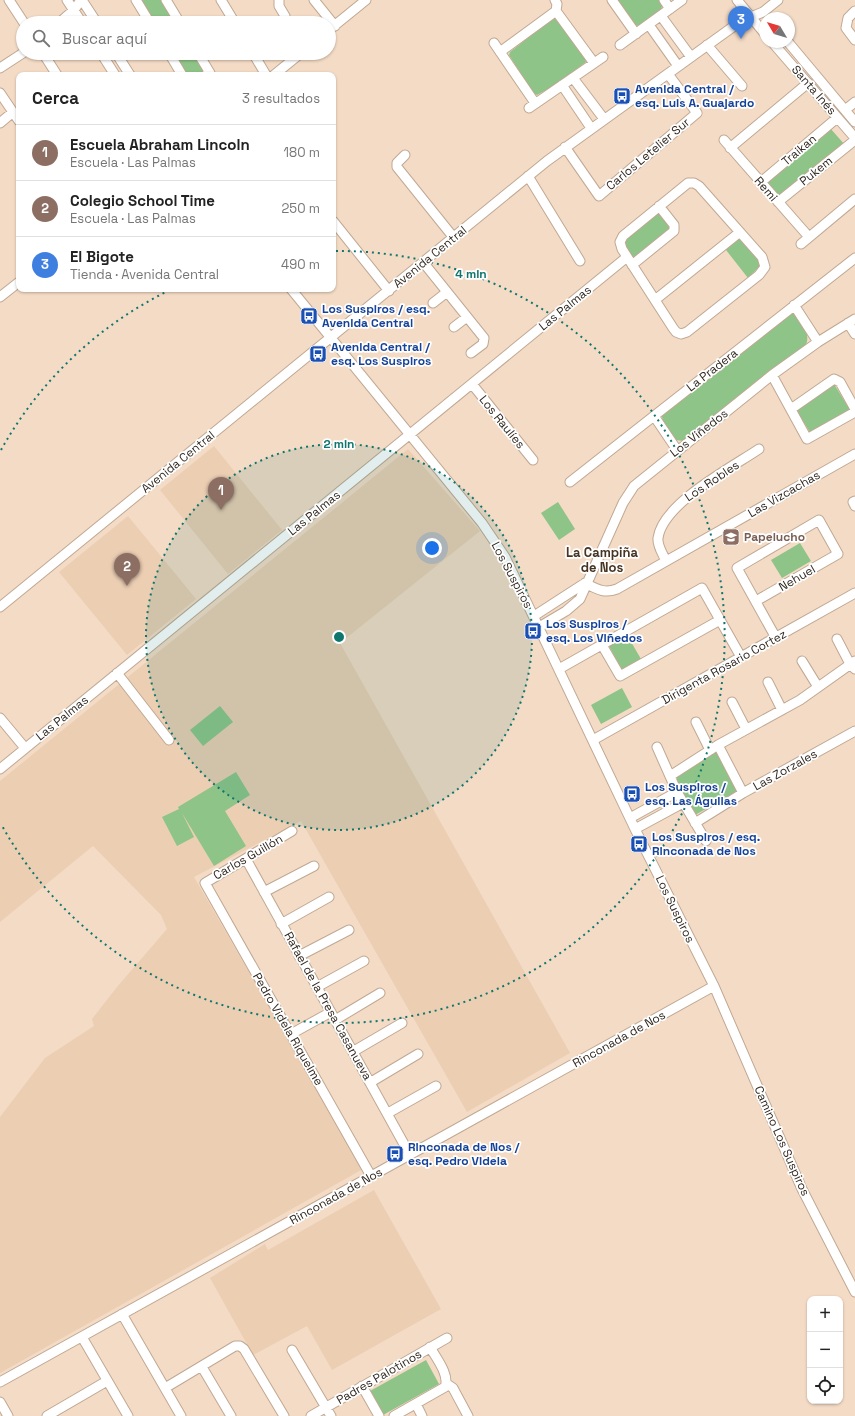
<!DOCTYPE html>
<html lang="es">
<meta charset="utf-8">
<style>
body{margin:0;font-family:"Space Grotesk",sans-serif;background:#f2f2f2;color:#222}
.controls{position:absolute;right:12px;bottom:12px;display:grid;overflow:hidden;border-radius:8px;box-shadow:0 1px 3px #0004}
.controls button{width:36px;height:36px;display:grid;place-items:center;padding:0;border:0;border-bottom:1px solid #e0e0e0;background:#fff;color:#222;font:20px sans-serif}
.compass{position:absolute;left:759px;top:12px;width:36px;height:36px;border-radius:50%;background:#fff;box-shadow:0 1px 3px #0004;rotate:308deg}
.you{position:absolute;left:432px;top:548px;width:14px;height:14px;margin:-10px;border:3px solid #fff;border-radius:50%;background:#1a73e8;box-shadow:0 0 0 6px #1a73e833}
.badge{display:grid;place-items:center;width:26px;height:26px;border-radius:50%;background:#db2777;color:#fff;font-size:13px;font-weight:700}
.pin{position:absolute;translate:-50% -33px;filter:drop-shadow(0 1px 2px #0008)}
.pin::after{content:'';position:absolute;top:21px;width:14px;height:12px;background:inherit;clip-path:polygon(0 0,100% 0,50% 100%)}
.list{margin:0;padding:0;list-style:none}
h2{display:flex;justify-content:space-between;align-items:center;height:52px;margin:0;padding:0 16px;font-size:17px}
h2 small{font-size:13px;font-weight:400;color:#767676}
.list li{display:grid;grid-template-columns:26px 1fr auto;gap:12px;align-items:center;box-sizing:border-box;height:56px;padding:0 16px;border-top:1px solid #e0e0e0}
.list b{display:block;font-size:15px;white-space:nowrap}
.list p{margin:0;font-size:13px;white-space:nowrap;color:#767676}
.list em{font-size:13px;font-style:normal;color:#767676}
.icon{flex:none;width:22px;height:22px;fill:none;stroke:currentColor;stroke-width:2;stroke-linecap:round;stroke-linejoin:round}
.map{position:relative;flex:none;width:855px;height:1416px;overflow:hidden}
.search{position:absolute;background:#fff;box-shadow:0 1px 3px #0004;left:16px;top:16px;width:320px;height:44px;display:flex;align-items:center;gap:10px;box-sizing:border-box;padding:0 14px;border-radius:22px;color:#767676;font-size:15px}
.panel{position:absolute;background:#fff;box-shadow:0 1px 3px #0004;left:16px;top:72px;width:320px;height:220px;border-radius:8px}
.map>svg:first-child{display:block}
.built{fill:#ecceb3}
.green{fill:#8ec487}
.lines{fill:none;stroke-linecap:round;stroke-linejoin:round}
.minor-casing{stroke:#c0a893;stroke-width:11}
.minor{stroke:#fff;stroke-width:9}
.ring{fill:none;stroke:#0f766e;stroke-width:2;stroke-dasharray:2 4}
.labels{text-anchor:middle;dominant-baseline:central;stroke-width:3.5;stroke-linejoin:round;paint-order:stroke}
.transit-label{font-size:12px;font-weight:bold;fill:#164399;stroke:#fff;text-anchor:start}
.street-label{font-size:12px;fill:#312820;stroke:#fff}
.education-label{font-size:12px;font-weight:bold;fill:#785e54;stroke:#fff;text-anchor:start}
.neighbourhood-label{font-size:13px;font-weight:bold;fill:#473422;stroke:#fff}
.centre{fill:#0f766e;stroke:#fff;stroke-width:2}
.ring-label{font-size:12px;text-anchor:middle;font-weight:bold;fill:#0f766e;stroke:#fff;stroke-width:3.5;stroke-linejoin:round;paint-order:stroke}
</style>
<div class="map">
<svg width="855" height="1416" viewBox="0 0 855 1416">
<rect width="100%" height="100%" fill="#f4dbc5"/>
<path class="built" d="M214 446 282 530 228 574 160 490Z
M408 449 480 531 340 643 570 1053 467 1112 301 821 194 877 363 1169 0 1373V1117L45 1058 94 1026 92 1019 117 987 167 929 161 915 93 846 0 922V781Z
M128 516 196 599 127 655 59 572Z
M374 1190 441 1309 332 1370 307 1326 253 1355 210 1278 265 1244 268 1250Z"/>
<path class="green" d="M139 0H163L177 23H153Z
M614 0H660L663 4 661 9 639 26 634 25Z
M552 19H556L585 57 586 62 552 87 537 95 533 93 509 55 510 52Z
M172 53H196L206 70 203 75H185Z
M830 128 845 145 781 195H777L766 183Z
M656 213 661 215 672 228 634 259 625 246V240Z
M739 238 759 261V267L748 278 726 250Z
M791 313C802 316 812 337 805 346L683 441 676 440 663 421 661 413Z
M834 384 850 410 811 434 795 408Z
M558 502 575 529 559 540 541 513Z
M800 543 811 561 782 578 771 560Z
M627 635 641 659 622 670 609 646Z
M622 688 632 707 601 724 591 705Z
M220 706 233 722 203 746 190 730Z
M717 751 738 791 695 815 676 780 677 777Z
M236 772 250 795 225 811 246 846 214 866 182 813 194 837 177 846 162 817 179 809 178 807Z
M426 1360 439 1384 383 1415 370 1391Z"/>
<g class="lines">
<defs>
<path id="minor" d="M9 0 24 23
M67 0 82 23
M82 0 97 23
M136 0 150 23
M166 0 180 23
M221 0 235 23
M279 0V6L285 16
M314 0 335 26
M555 0 557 4 556 11 594 63
M612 0 636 34
M664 0 670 9
M737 0 765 34
M855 11 848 18 846 28 855 40
M661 16 691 57
M59 23 74 10 81 0
M649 25 678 66
M329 30 366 0
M772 42 855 138
M788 42 855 122
M494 43 535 103
M620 45 682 0
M707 45 742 86
M500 52 556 11
M43 53 57 75
M101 53 115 75
M116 53 130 75
M169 53 182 75
M198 53 210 73 206 75
M253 53 266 75
M0 68 23 53
M274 75 301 53
M573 78 604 119
M562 85 591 128
M0 93 19 121
M529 108 603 57
M845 110 855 102
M0 123 13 112
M724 140 809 237
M565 147 599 196 697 113 668 74
M730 148 808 83
M405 155 397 163V167L454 238
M528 176 580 261
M761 182 837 118
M688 183H694L699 186 762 257 765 267 759 275 687 332 681 334 676 332 673 328 622 249 620 242 623 236Z
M778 202 855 140
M333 221 389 291
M801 244 855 199
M423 262 484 338 483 344 471 353
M632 265 674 231V225L659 206
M291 289 482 523 505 557 635 829 714 986 802 1189 855 1292
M0 297 19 282
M655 300 740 232
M433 303 447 292
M794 305 818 342
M848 323 855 334
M454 327 467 317
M772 375 807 439 855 412
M472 384 533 460
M791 409 834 379 840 382 855 409
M654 416 677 450
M570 482 855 258
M855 501 853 502 855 506
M666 561C663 554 657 546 658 538 663 503 731 468 759 449
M585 583C597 589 604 594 617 589L855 454
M756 601 838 554 819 520 737 568 776 638
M0 607 547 161 741 21 763 12 778 0
M534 616 585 583
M539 627 566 611 580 599 623 503 634 486 772 375 818 342 855 319
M837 639 850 664 855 669
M602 645 620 676 720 620
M802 661 818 687
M559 669 702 588 741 657
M117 673 169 740
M768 682 782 710
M732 702 746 729
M0 718 25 748
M696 722 710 750
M593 740 855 593
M718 745 743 793
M657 747 677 792 706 841
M0 769 627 257
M670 776 718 745 800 700 855 661
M630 818 677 792
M695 823 743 793 855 731
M635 829 683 803
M292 831 205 883 371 1176
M246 859 410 1155
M264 892 314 866
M281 924 329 897
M299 956 349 930
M317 987 364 961
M335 1020 380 993
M291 1034 331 1012
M354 1051 402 1023
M371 1082 418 1054
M388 1113 436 1086
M122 1314 181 1416
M82 1337 128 1416
M292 1350 331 1416
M202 1367 231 1416
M0 1382 714 986
M447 1384 453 1388 468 1416
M362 1386 379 1416
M165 1388 235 1346H240L244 1349 284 1416
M0 1402 8 1416
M416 1404 422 1416
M47 1416 107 1381
M311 1416 447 1338
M394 1416 445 1387C450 1375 436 1358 430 1347"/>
</defs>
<use href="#minor" class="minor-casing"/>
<use href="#minor" class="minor"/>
</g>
<circle cx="339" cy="637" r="193" fill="#0f766e" fill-opacity=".12"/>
<g class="ring">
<circle cx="339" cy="637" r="193"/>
<path d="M1 450A386 386 0 0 1 170 290M336 251A386 386 0 1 1 1 824"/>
</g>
<defs>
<symbol id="bus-square" viewBox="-11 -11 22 22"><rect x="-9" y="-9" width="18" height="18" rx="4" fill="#1a4fb4" stroke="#fff"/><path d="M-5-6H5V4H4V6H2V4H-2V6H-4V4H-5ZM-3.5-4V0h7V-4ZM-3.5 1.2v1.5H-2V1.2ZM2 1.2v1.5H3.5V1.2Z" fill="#fff"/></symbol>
<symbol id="school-square" viewBox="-11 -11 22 22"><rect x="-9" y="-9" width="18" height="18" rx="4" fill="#8d6e63" stroke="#fff"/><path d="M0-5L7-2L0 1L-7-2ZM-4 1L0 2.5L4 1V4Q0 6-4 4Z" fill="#fff"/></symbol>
</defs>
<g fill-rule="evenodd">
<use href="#bus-square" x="612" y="86" width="20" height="20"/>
<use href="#bus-square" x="299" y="306" width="20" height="20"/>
<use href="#bus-square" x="308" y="344" width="20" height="20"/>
<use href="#school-square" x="721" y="527" width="20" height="20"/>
<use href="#bus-square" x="523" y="621" width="20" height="20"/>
<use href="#bus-square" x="622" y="784" width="20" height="20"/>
<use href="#bus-square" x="629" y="834" width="20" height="20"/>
<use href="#bus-square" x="385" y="1144" width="20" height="20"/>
</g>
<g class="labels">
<g class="transit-label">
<text x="635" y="89">Avenida Central /<tspan x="635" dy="14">esq. Luis A. Guajardo</tspan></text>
<text x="322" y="309">Los Suspiros / esq.<tspan x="322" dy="14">Avenida Central</tspan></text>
<text x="331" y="347">Avenida Central /<tspan x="331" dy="14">esq. Los Suspiros</tspan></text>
<text x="546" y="624">Los Suspiros /<tspan x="546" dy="14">esq. Los Viñedos</tspan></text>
<text x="645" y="787">Los Suspiros /<tspan x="645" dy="14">esq. Las Águilas</tspan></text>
<text x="652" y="837">Los Suspiros / esq.<tspan x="652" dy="14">Rinconada de Nos</tspan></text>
<text x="408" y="1147">Rinconada de Nos /<tspan x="408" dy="14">esq. Pedro Videla</tspan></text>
</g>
<g class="street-label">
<text transform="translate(814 90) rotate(49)">Santa Inés</text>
<text transform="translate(799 150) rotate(-40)">Traikan</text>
<text transform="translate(648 154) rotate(-40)">Carlos Letelier Sur</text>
<text transform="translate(816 171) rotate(-39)">Pukem</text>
<text transform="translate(766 189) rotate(49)">Remi</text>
<text transform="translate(430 257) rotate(-39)">Avenida Central</text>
<text transform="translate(565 308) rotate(-39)">Las Palmas</text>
<text transform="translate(712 370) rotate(-38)">La Pradera</text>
<text transform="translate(502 422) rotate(51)">Los Raulíes</text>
<text transform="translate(699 433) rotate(-38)">Los Viñedos</text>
<text transform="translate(178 462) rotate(-39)">Avenida Central</text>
<text transform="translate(712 481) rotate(-34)">Los Robles</text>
<text transform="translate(784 494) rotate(-30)">Las Vizcachas</text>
<text transform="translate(314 513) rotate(-39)">Las Palmas</text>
<text transform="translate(512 575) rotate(62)">Los Suspiros</text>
<text transform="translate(797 578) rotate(-30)">Nehuel</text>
<text transform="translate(724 667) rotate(-29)">Dirigenta Rosario Cortez</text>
<text transform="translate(62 718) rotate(-39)">Las Palmas</text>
<text transform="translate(785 770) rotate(-29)">Las Zorzales</text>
<text transform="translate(248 857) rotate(-30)">Carlos Guillón</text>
<text transform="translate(675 909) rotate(64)">Los Suspiros</text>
<text transform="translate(328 1006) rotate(61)">Rafael de la Presa Casanueva</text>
<text transform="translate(288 1029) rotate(60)">Pedro Videla Riquelme</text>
<text transform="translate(619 1039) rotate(-29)">Rinconada de Nos</text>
<text transform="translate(782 1141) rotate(66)">Camino Los Suspiros</text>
<text transform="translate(336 1196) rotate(-29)">Rinconada de Nos</text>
<text transform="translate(379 1377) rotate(-30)">Padres Palotinos</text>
</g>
<g class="education-label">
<text x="744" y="537">Papelucho</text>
</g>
<g class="neighbourhood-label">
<text x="602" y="552">La Campiña<tspan x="602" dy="15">de Nos</tspan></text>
</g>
</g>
<circle cx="339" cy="637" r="6" class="centre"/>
<g class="ring-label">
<text x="471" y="278">4 min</text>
<text x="339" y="448">2 min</text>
</g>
</svg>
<div class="controls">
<button>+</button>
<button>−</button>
<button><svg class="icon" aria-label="locate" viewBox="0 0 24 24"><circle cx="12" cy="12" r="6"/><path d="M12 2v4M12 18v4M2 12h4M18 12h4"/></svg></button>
</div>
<svg class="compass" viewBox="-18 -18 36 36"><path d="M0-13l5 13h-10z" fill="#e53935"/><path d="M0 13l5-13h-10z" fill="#767676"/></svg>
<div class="you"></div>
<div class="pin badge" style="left:221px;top:510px;background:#8d6e63">1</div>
<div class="pin badge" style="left:127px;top:586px;background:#8d6e63">2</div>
<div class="pin badge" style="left:741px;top:39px;background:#3f7fe0">3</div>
<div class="search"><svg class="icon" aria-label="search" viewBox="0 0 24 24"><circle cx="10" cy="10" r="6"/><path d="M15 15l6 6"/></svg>Buscar aquí</div>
<section class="panel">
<h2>Cerca<small>3 resultados</small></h2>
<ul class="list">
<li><span class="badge" style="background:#8d6e63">1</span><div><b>Escuela Abraham Lincoln</b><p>Escuela · Las Palmas</p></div><em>180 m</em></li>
<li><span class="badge" style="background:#8d6e63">2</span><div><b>Colegio School Time</b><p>Escuela · Las Palmas</p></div><em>250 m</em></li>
<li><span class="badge" style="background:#3f7fe0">3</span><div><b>El Bigote</b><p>Tienda · Avenida Central</p></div><em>490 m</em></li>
</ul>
</section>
</div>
